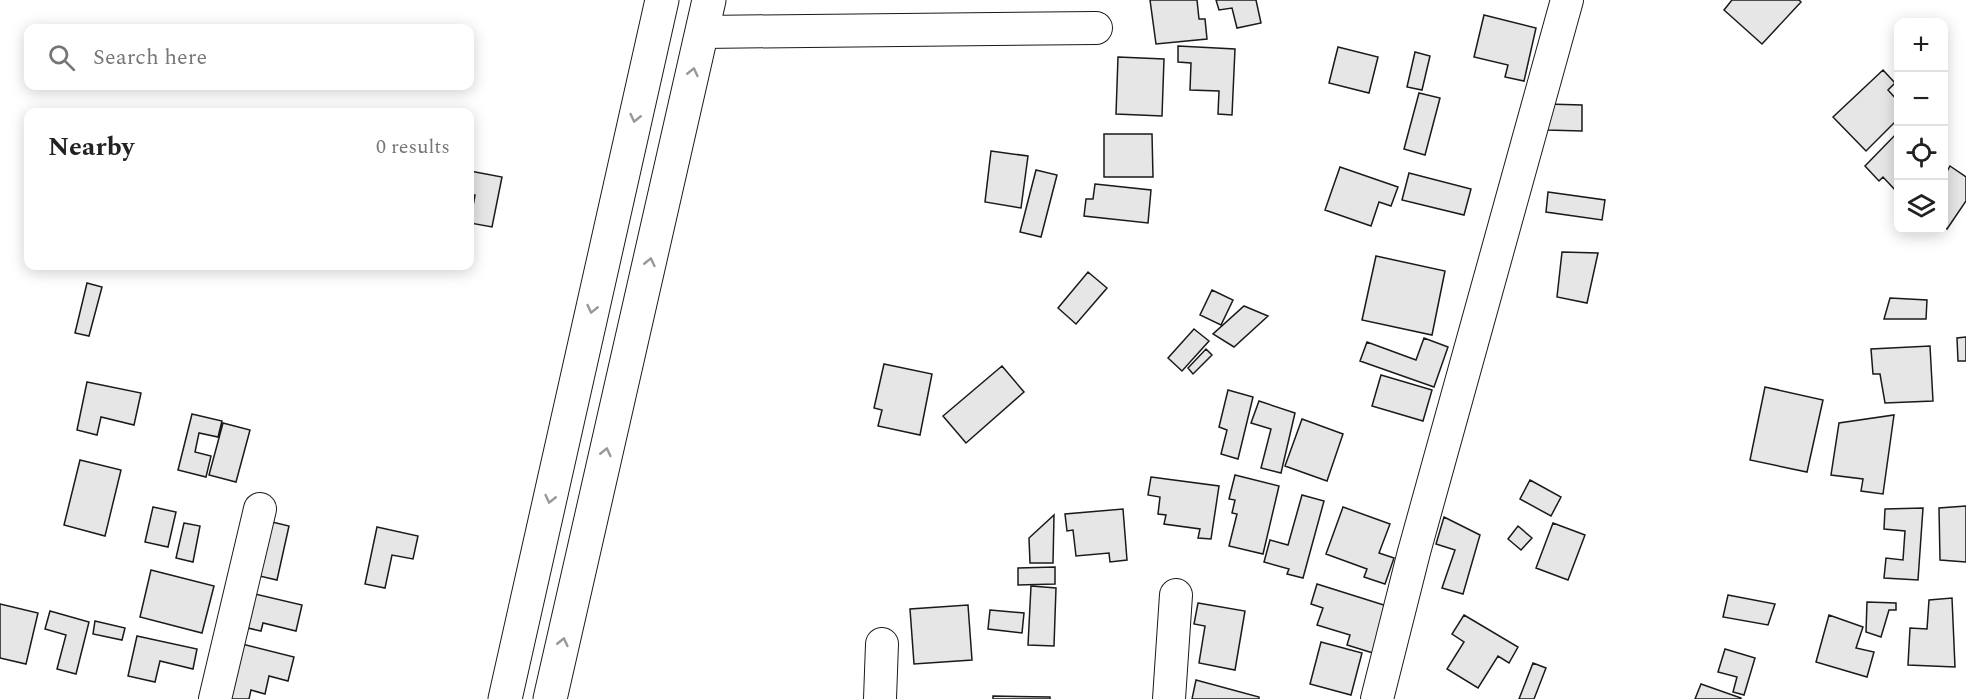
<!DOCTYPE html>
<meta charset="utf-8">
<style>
body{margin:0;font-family:Spectral,serif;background:#f6f6f6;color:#222}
.controls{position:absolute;right:18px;top:18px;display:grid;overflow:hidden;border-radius:12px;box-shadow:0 3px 15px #0003}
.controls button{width:54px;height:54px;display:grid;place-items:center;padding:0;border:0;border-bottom:2px solid #e0e0e0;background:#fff;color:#222;font:30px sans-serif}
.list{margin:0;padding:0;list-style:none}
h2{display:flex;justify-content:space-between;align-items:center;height:78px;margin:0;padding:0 24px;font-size:26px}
h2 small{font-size:20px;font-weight:400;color:#767676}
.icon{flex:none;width:33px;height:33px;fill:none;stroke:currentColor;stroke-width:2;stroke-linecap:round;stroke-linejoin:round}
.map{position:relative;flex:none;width:1966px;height:699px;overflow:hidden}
.search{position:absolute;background:#fff;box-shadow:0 3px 15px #0003;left:24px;top:24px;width:450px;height:66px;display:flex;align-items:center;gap:15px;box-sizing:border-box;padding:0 21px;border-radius:12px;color:#767676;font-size:22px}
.panel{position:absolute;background:#fff;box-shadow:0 3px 15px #0003;left:24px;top:108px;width:450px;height:162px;border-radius:12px}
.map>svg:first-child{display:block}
.building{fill:#e6e6e6;stroke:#1a1a1a;stroke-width:1.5}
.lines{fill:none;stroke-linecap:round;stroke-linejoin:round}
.minor-casing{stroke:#1a1a1a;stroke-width:34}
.major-casing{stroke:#1a1a1a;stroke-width:35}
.minor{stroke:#fff;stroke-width:32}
.major{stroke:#fff;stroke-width:33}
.oneway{stroke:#989898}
</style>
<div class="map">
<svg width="1966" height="699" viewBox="0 0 1966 699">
<rect width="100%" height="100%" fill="#fff"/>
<path class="building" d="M1150 0H1197L1199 19H1205L1207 39 1156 44Z
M1216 0H1256L1261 23 1237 28 1232 8 1219 10Z
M1732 0H1799L1801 2 1762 44 1724 10Z
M1484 15 1536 28 1524 81 1505 77 1508 65 1474 57Z
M1178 46 1235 49 1232 115 1218 114 1219 91 1190 90 1191 63 1178 62Z
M1338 47 1378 57 1369 93 1329 83Z
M1415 52 1430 56 1422 90 1407 87Z
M1118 57 1164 59 1162 116 1116 114Z
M1883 70 1895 83 1888 90 1898 101V119L1866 151 1833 117Z
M1419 93 1440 98 1425 155 1404 149Z
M1547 104 1582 105V131L1546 130Z
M1898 132V193L1883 177 1879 181 1865 166Z
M1104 134H1152L1153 177H1104Z
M991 151 1028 156 1021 208 985 202Z
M1950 166 1966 177V201L1947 229 1944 226V177Z
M1340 167 1398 187 1391 206 1379 202 1371 226 1325 210Z
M1036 170 1057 175 1041 237 1020 232Z
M470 171 502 177 492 227 470 223 475 195 470 194Z
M1409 173 1471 189 1464 215 1402 200Z
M1095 184 1151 190 1148 223 1084 216 1086 199H1093Z
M1548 192 1605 200 1602 220 1546 212Z
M1562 252 1598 253 1587 303 1557 297Z
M1376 256 1445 271 1432 335 1362 320Z
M1088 272 1107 288 1076 324 1058 308Z
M87 283 102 287 89 336 75 333Z
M1212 290 1233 300 1221 325 1200 315Z
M1890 298 1927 300 1926 319H1884Z
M1244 306 1268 316 1234 347 1213 334Z
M1194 329 1209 341 1182 371 1168 358Z
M1966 337V361H1958L1957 338Z
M1424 338 1448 347 1434 387 1360 361 1367 342 1416 360Z
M1930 346 1933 401 1885 403 1880 374H1873L1871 349Z
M1206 349 1212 355 1193 374 1188 368Z
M884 364 932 374 920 435 878 426 882 410 874 408Z
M1002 366 1024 392 966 443 943 416Z
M1381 375 1432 390 1423 421 1372 406Z
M87 382 141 393 134 425 101 417 97 435 77 430Z
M1765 387 1823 400 1807 472 1750 460Z
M1228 390 1253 397 1238 459 1221 454 1227 430 1219 427Z
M1259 401 1295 413 1281 473 1261 468 1271 429 1251 423Z
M192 414 222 421 218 437 199 433 195 452 211 456 206 477 178 470Z
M1894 415 1883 494 1861 491 1863 479 1831 475 1839 423Z
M1302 419 1343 434 1327 481 1285 466Z
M223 423 250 430 236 482 209 475Z
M80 460 121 470 105 536 64 525Z
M1235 475 1279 486 1263 554 1229 546 1237 514 1232 513 1235 500 1229 499Z
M1151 477 1219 486 1211 539 1198 538 1200 529 1164 524 1166 515 1158 514 1160 497 1148 495Z
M1530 480 1561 497 1551 516 1520 499Z
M1302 495 1324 501 1303 578 1287 574 1289 569 1264 562 1270 540 1288 545Z
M1966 506V562L1940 560 1939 508Z
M153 507 176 512 168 547 145 542Z
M1343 507 1390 524 1379 553 1394 558 1385 584 1364 577 1367 569 1326 554Z
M1923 508 1918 580 1884 578 1886 558 1903 560 1905 531 1884 529 1885 509Z
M1123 509 1127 560 1110 562 1109 553 1076 556 1073 530 1067 531 1065 514Z
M1054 515 1053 563H1030L1029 538Z
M1444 517 1480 535 1463 594 1442 588 1455 550 1436 544Z
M268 521 289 526 277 580 255 575Z
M184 523 200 526 193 562 176 558Z
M1553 523 1585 535 1568 580 1536 568Z
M1518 526 1532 538 1521 550 1508 539Z
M377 527 418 536 413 559 392 555 385 588 365 584Z
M1055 567V584L1018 585V568Z
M151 570 214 586 202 633 140 617Z
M1317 584 1387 606 1373 653 1347 645 1350 635 1317 625 1323 608 1311 604Z
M1031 586 1056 588 1054 646 1028 645Z
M247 592 302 605 296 631 263 623 261 631 239 626Z
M1728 595 1775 604 1768 625 1723 617Z
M1952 598 1955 667 1908 665 1910 628 1927 629 1929 600Z
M1867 602 1896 603V610H1889L1881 637 1866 632Z
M1198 603 1245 611 1235 670 1199 663 1205 626 1194 624Z
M0 604 38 613 26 664 0 658Z
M968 605 972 660 914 664 910 609Z
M990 610 1024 613 1022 633 988 629Z
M50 611 89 622 76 674 57 669 66 635 45 629Z
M1464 615 1518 647 1509 663 1498 656 1478 688 1447 669 1464 642 1452 634Z
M1829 615 1863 627 1856 648 1874 652 1867 677 1816 662Z
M95 621 125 628 122 640 93 634Z
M137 636 197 649 193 669 160 661 155 682 128 676Z
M234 642 294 657 288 681 269 676 265 694 251 690 249 699H220Z
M1321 642 1362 653 1351 695 1310 684Z
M1725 649 1755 658 1744 695 1733 692 1737 677 1718 672Z
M1533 663 1546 668 1534 699H1519Z
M1196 680 1259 697V699H1192Z
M1701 684 1741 698V699H1695Z
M993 696 1050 697V699H993Z"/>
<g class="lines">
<defs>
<path id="minor" d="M702 32 1096 28
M215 699 260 509
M880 699 882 644
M1169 699 1176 595
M1377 699 1414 552 1567 0"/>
<path id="major" d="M505 699 662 0
M550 699 709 0"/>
</defs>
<use href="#minor" class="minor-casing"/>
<use href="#major" class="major-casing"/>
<use href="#minor" class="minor"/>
<use href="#major" class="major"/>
</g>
<defs><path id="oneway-chevron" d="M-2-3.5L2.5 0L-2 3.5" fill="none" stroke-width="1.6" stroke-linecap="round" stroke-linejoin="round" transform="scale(1.5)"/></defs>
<g class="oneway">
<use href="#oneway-chevron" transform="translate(693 72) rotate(-77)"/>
<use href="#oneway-chevron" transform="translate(635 118) rotate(103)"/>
<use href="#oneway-chevron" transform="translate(650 262) rotate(-77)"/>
<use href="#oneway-chevron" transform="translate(592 309) rotate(103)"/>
<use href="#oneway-chevron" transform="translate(606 452) rotate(-77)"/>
<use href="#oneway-chevron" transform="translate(550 499) rotate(103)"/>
<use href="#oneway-chevron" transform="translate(563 642) rotate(-77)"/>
</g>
</svg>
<div class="controls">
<button>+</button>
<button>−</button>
<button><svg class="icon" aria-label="locate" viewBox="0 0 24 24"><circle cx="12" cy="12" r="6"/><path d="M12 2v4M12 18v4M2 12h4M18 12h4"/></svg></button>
<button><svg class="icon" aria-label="layers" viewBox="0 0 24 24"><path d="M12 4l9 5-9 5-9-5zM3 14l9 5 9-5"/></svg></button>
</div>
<div class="search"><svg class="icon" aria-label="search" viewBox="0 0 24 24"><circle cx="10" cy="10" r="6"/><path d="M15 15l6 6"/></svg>Search here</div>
<section class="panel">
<h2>Nearby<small>0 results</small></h2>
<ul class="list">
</ul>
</section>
</div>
